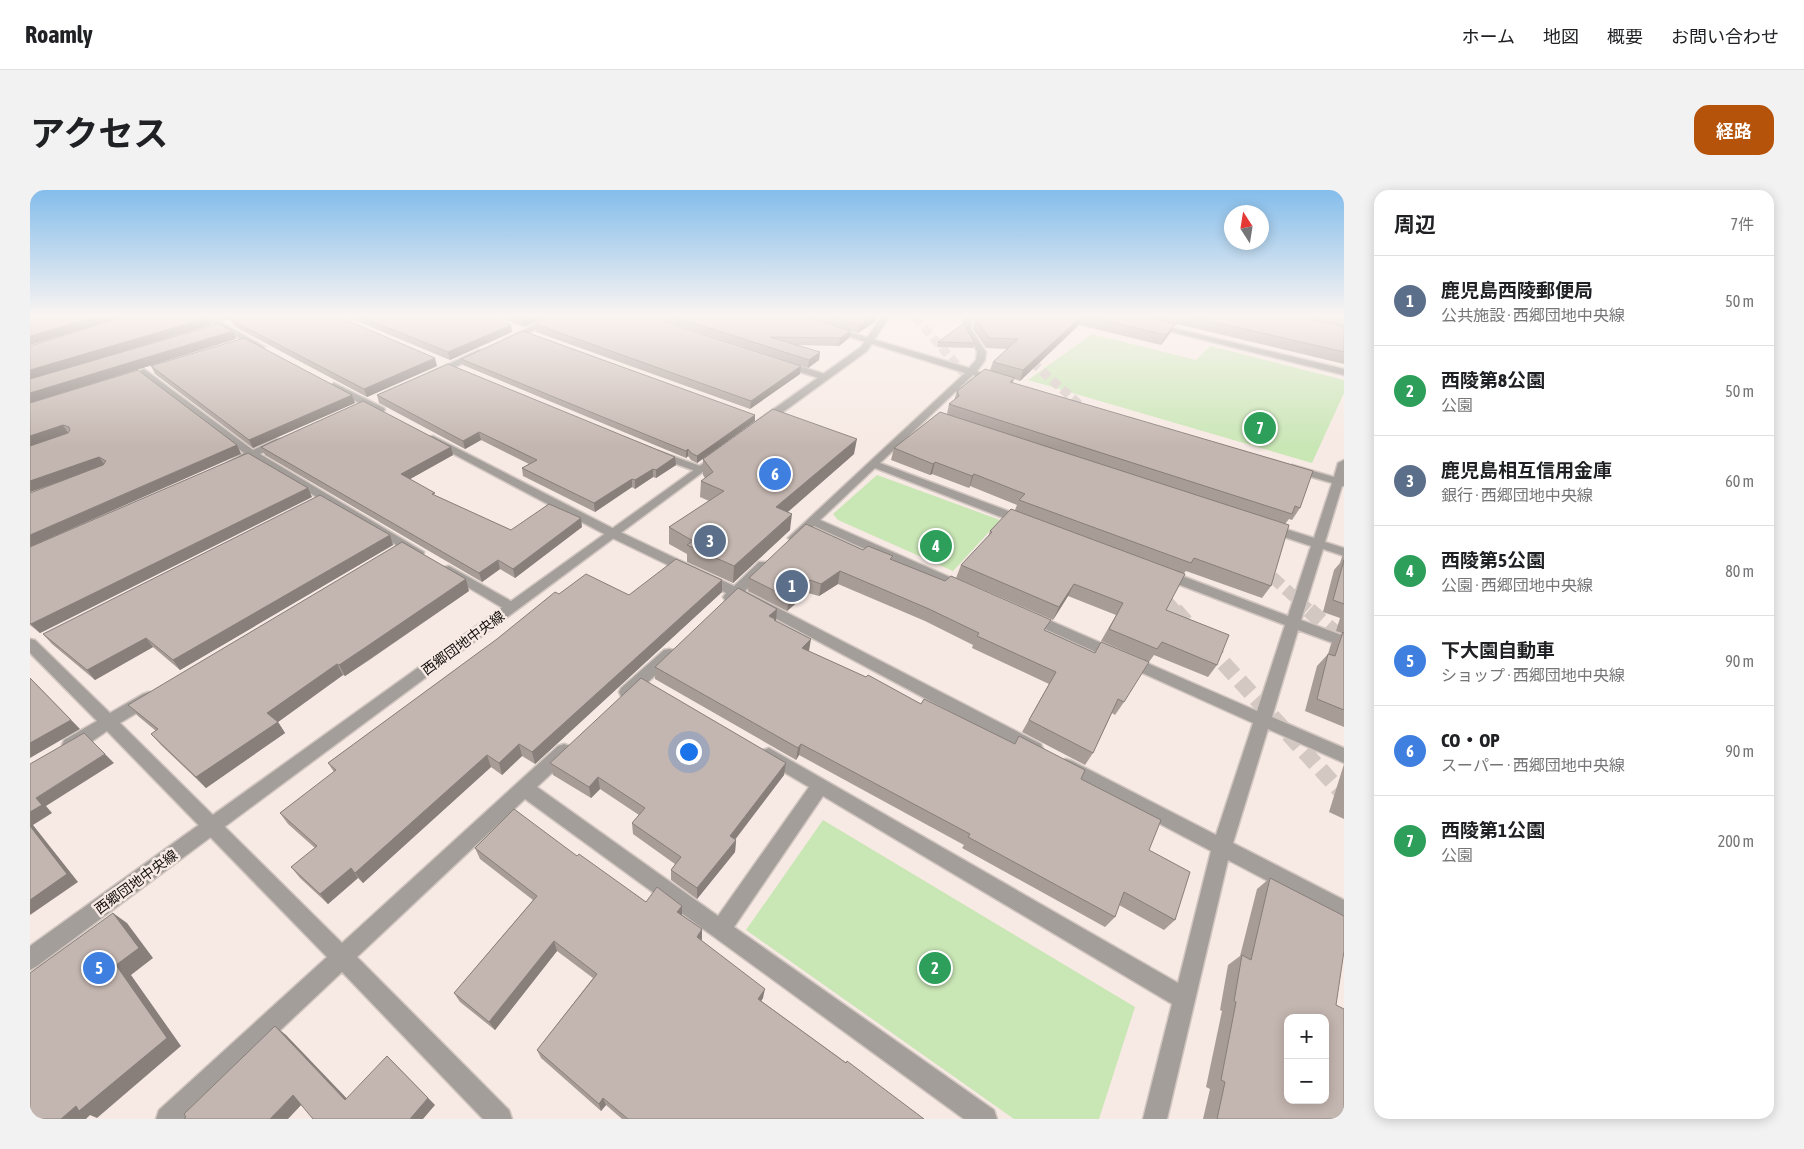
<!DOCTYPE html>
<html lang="ja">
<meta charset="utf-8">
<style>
body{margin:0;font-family:"Asap Condensed","Noto Sans JP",sans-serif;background:#f2f2f2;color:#202124}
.controls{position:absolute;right:15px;bottom:15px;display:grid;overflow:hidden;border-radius:10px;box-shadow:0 2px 12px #0003}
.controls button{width:45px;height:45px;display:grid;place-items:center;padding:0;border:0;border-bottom:1px solid #e0e0e0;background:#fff;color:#202124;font:25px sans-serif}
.compass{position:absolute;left:1194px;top:15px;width:45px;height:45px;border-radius:50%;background:#fff;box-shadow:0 2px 12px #0003;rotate:348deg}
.you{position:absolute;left:658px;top:561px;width:18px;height:18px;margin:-12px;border:4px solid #fff;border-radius:50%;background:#1a73e8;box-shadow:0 0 0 8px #1a73e833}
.badge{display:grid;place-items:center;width:32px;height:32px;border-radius:50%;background:#b45309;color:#fff;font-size:16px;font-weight:700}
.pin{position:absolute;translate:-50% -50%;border:2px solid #fff;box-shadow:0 1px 5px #0006}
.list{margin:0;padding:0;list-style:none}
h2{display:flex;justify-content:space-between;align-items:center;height:65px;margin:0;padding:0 20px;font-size:21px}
h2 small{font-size:16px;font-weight:400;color:#757577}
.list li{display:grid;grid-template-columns:32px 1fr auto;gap:15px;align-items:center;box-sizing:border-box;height:90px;padding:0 20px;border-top:1px solid #e0e0e0}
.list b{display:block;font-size:19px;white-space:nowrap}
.list p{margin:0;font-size:16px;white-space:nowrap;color:#757577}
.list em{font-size:16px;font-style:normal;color:#757577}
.map{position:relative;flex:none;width:1314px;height:929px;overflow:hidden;border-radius:15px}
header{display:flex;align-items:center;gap:30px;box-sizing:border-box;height:70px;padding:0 25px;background:#fff;border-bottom:1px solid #e0e0e0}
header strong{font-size:24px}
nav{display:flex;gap:28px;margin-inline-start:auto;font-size:18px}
.intro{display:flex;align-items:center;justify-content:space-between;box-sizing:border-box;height:120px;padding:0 30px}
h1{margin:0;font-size:35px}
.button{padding:12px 22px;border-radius:15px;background:#b45309;color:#fff;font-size:18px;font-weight:700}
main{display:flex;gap:30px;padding:0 30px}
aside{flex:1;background:#fff;border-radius:15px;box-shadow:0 2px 12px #0003}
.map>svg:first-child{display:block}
.green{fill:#c9e6b5}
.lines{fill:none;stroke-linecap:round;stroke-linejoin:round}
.motorway-tunnel-far2{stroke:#d4c8c3;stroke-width:9;stroke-dasharray:9 4.5;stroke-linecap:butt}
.motorway-tunnel-far1{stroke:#d4c8c3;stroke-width:12;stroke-dasharray:12 6;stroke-linecap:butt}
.motorway-tunnel{stroke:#d4c8c3;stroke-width:16;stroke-dasharray:16 8;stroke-linecap:butt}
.minor-casing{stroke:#d2c6c0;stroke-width:3}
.tertiary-casing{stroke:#d2c6c0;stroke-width:3}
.minor{fill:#a39e9a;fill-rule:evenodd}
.tertiary{fill:#a39e9a;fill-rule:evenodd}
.wall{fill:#a89c96}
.shaded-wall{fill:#887f7a}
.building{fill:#c3b5af;stroke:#887f7a;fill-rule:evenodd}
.labels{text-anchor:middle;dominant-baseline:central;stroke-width:5;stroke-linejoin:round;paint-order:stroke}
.street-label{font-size:14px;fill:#110d0b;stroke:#f7e9e3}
</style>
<header>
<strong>Roamly</strong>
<nav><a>ホーム</a><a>地図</a><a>概要</a><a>お問い合わせ</a></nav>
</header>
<div class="intro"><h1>アクセス</h1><a class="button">経路</a></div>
<main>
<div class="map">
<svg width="1314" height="929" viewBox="0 0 1314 929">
<rect width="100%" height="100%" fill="#f7e9e3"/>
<path class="green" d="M1062 144 1166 170 1180 156 1314 190V203L1282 273 998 190Z
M847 285 970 330 923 381 808 330 803 324Z
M793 630 1105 817 1069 929H984L716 740Z"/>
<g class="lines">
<path class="motorway-tunnel-far2" d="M885 127 953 205
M992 163 1060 224"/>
<path class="motorway-tunnel-far1" d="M1229 375 1280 421
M1126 399 1146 421"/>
<path class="motorway-tunnel" d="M1145 420 1314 605
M1279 420 1314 451"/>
<defs>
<path id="minor" d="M171 127H182L235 157 228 159Z
M521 127H532L480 152 473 150Z
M756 127H769L939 178 946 170 947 162C942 149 929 143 934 127H942L941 139 956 162 955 170 947 181 953 184 948 187 943 185 850 273 997 328 999 331 997 334H989L845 278 790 330 940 396 942 399 940 402H930L784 336 768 351 764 352 758 348 935 183Z
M1082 127H1097L1314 179V185Z
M449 160 453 163 452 165 407 185 404 186 399 183Z
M751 170 798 185 800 187 795 190 748 175 746 173Z
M114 179 223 260 246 249H254L255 251 254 253 230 264 394 362 393 365H383L222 268 207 275H199L197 273 214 263 111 184V180Z
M304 193 354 218 355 220 350 223 346 222 301 198 299 196Z
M403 246 586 340 704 396 729 372H739L741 375 739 378 715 401 1011 554 1013 559 1011 564 1005 566 999 564 707 408 700 412 695 410 693 407 696 403 578 346 399 251 398 249 399 247Z
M628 261 673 277 675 279 669 282 665 281 624 266 623 264 624 262Z
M1314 270V296H1312L1295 352 1314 358V366L1293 359 1271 430 1314 446V457L1268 440 1242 527 1314 558V573L1238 539 1203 653 1314 710V731L1198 670 1137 929H1113L1142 814 793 606 704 737 964 920 967 929H934L495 609 327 767 479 920 482 929H453L312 782 156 929H126L129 920 297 767 77 541C66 548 48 564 34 560L32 555 34 550 67 531 0 463V449L5 450 80 523 113 504 119 502 125 504 127 508 125 512 90 533 312 753 528 556 534 554 540 556 542 561 540 566 507 597 688 726 779 597 733 570 730 565 733 560 739 558 1148 793 1181 661 1030 581 1027 576 1030 571 1036 569 1042 571 1186 645 1223 533 995 430 993 427 995 424H1005L1227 521 1255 435 1129 387 1127 384 1129 381H1139L1258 426 1281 356 1233 340 1231 337 1237 333 1284 348 1302 293 1258 280 1256 278 1262 275 1304 287 1308 273Z
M419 376 486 414 488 417 486 420H476L414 383 412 380 414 377Z
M639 459 644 460 646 464 644 468 603 506 597 508 591 506 589 502 591 498 634 460Z"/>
<path id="tertiary" d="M851 127H859L837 161 735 235H727L726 233 727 231 831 157Z
M689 262 694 265 693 267 7 776 0 780V756Z"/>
</defs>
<use href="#minor" class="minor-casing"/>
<use href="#tertiary" class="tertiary-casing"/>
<use href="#minor" class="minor"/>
<use href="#tertiary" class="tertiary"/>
</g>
<path class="wall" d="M186 127H206L193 131Z
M317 127H461L482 142 420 170Z
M466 127H516L494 137Z
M622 127H775L819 148 809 156 766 155 790 162 789 170 778 178Z
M777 127H846L845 132 828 143Z
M945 127H1314V174L1147 134 1145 137 1144 136 1140 143 1131 155 1049 135 990 191 984 189 983 193 1270 318 1262 330 1259 329 1255 334 1241 396 1232 408 1156 381 1154 383 1136 420 1187 475 1178 487 1124 465 1119 472 1071 451 1086 425 1038 406 1023 430 926 388 931 375 958 347 960 341 985 320 987 315 940 296 939 298 902 284 900 285 861 270 864 258 917 224 919 214 924 211 927 201 960 180 963 172 977 159 956 158 943 139Z
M177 128 181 135 23 183 206 149 2 212 207 255 211 264 32 291 0 302V156Z
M201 130 407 176 337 207 205 137Z
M505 134 770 184 720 219 506 142Z
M908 152 945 153 943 158 907 157Z
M431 169 725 225V231L667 273 661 270 658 266 656 268 433 175Z
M121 176 325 213 223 258 125 184Z
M347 205 645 267 646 275 626 288 623 287 605 299 602 297 565 322 493 286 492 278 499 274 451 250 435 259 349 213Z
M231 257H421L423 265 380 289 406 306 481 340 552 337 485 388 470 379 452 392 235 265Z
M824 264 758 322 760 340 703 393 657 372V364L639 354V337L679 311 670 307 671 291 675 288 673 285V269Z
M282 307 10 443 0 435V357Z
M360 345 363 355 150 480 123 457 65 490 22 454 13 444Z
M833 360 862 370 1015 441 1094 512 1085 525 1082 523 1063 563 1055 575 992 542 1019 494 942 458 943 455 895 431 808 394 789 406 778 403 757 421 718 401 719 388Z
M1314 364V537L1275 521 1287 476 1298 464 1301 454 1312 443 1306 441 1310 428 1293 422 1304 380 1310 373 1312 367Z
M439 401 338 471 315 486 313 485 248 532 255 543 176 598 131 555 121 544 126 541 108 526 98 515Z
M692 402 505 574 492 566 472 585 461 577 333 693 328 688 298 714 270 688 261 677 285 658 258 634 250 623 304 582 298 573 529 404 599 405Z
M746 431 779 461H778L1051 589 1119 660 1145 730 1134 740 1089 715 1085 727 1075 737 932 658 934 655 769 565 766 570 625 489V477Z
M520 573 754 585 705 650H706L705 662 667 709 641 690V680L645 674 603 644 602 633 609 625 570 599 561 608 523 585Z
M1314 574V629L1299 622Z
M445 658 547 666 616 712 652 725 672 739V749L671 750 733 808 731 811 894 929H592L576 915 571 921 511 868 507 860 563 788 527 761 465 840 430 812 424 803 503 710 450 669Z
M1240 688 1306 815 1314 929H1173L1180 899 1176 897 1192 821 1190 820 1198 775 1210 766 1227 699Z"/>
<path class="shaded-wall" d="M65 127H94L0 155V146Z
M192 127H206L193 131Z
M498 127H516L494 137 493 130Z
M842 127H846L845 132 828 143 830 135Z
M1051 127H1052L1049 135 990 191 993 180Z
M177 128 181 135 0 189V180Z
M1145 134 1140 143 1131 155 1136 145Z
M481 135 482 142 420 170 418 162Z
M203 141 206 149 0 213V203Z
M821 141 819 148 809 156 810 148Z
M790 162 789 170 778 178 779 170Z
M405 168 407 176 337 207 334 199Z
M771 176 770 184 720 219 721 211Z
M322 205 325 213 223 258 219 250Z
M725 225V231L667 273V266Z
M33 235 38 243 0 256V246Z
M449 242 451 250 435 259 433 251Z
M827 249 824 264 745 333 746 317Z
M207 255 211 264 0 357V345Z
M421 257 423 265 373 293 371 284Z
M658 259V266L656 268V261Z
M69 267 75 275 0 302V291Z
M645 267 646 275 626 288V280Z
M905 272 902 284 900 285 903 274Z
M623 279V287L605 299V290Z
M944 284 940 296 939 298 942 286Z
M602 289V297L565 322 564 313Z
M278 298 282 307 10 443 1 434Z
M762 324 760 340 703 393 704 376Z
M551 328 552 337 485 388 483 379Z
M360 345 363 355 150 480 143 470Z
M468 370 470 379 452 392 449 383Z
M810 381 808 394 789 406 791 394Z
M436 389 439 401 315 486 309 475Z
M692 390V402L505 574 502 562Z
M780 390 778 403 757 421 759 408Z
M1044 394 1038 406 1023 430 1029 417Z
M747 419 746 431H745L739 426Z
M116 448 123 457 65 490 57 480Z
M781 449 779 461 770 471 772 458Z
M307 474 313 485 248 532 255 543 176 598 166 587 237 523Z
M0 488 50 539 0 568Z
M489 554 492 566 472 585 469 573Z
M771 554 769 565 766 570 768 558Z
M75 564 84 573 16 616 22 623 3 635 48 692 0 725V622L6 608Z
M457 565 461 577 333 693 325 683Z
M756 573 754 585 699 657 700 646Z
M568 587 570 599 561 608 559 597Z
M706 650 705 662 667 709V698Z
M321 678 328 688 298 714 290 704Z
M652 716V726L647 722Z
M83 723 97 733 123 768 101 785 151 856 67 928 60 925 56 929H31L86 775Z
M672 739V749L666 757 667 747Z
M524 751 527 761 465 840 459 832Z
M735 799 733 808 727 818 728 809Z
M245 836 256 845 325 917 315 910Z
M357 866 405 915 393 929H380Z
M263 905 274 912 258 929H240Z
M573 908 576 915 571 921 569 914Z"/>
<path class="building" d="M0 127H65L0 146Z
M93 127H176L177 128 0 180V156Z
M209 127H309L405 168 334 199 201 130Z
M332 127H461L481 135 418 162Z
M486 127H498L493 130Z
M520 127H619L771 176 721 211 505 134Z
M645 127H775L821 141 810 148 740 147 790 162 779 170Z
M803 127H842L830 135Z
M946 127H1051L993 180 963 172 988 149 959 148 946 129Z
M1060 127H1119L1145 134 1136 145Z
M1163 127H1273L1314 137V162Z
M188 134 203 141 0 203V189Z
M933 134 945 153 908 152Z
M493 141 725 225 667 266 661 263 658 259 656 261 431 169Z
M214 148 322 205 219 250 121 176Z
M418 174 645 267 626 280 623 279 605 290 602 289 564 313 492 278 507 270 449 242 433 251 347 205Z
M955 179 985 188 980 192 1283 281 1270 318 1265 316 1262 324 919 214 929 206 927 201Z
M108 180 207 255 0 345V303L73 275 76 271 69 267 0 291V256L38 243 40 240 39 237 33 235 0 246V213Z
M333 211 421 257 371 284 405 303 402 304 481 340 519 314 551 328 483 379 468 370 449 383 231 257Z
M743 219 827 249 746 317 762 324 704 376 657 355 663 351 639 337 694 301 671 291 683 282 673 269Z
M910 222 1259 335 1241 396 1164 368 1161 373 989 310 995 304 944 284 942 286 905 272 903 274 864 258Z
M218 263 278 298 1 434 0 433V357Z
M290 305 360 345 143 470 116 448 57 480 13 444Z
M981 319 1155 384 1136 420 1199 445 1187 475 1132 452 1127 459 1079 439 1093 413 1044 394 1029 417 931 375 962 342 960 341Z
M776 334 833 360 838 356 863 366 860 369 915 391 921 386 1021 430 1014 440 1065 463 1071 452 1119 472 1094 512 1088 509 1063 563 999 530 1026 482 947 446 949 443 899 419 810 381 791 394 780 390 759 408 719 388Z
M372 352 436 389 333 459 309 475 307 474 237 523 248 532 166 587 121 544 128 539 98 515Z
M646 369 692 390 502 562 489 554 469 573 457 565 325 683 321 678 290 704 261 677 287 656 250 623 306 580 298 573 467 449 525 402 529 404 556 384 599 405Z
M1314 370V414L1303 410Z
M708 398 747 419 739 426 745 429 744 430 781 449 772 458 836 487 838 485 891 514 894 509 985 554 989 546 1055 580 1051 589 1131 630 1119 660 1160 682 1145 730 1094 702 1085 727 938 647 940 644 771 554 768 558 625 477Z
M1313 442 1314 443V520L1287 509 1298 464 1305 466Z
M0 488 41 530 0 553Z
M611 488 756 573 700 646 706 650 667 698 641 680 651 667 602 633 615 618 568 587 559 597 520 573Z
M54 543 75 564 6 608 12 615 0 622V574Z
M484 619 547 666 549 664 616 712 627 697 652 716 647 722 672 739 667 747 735 799 728 809 816 873 817 871 894 929H598L573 908 569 914 507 860 567 784 524 751 459 832 424 803 507 706 445 658Z
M0 636 37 684 0 710Z
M1240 688 1314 726V761L1306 815 1314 819V929H1187L1195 892 1191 890 1206 812 1204 811 1212 765 1221 770ZM1258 828H1295V910H1258Z
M83 723 109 758 86 775 137 848 49 921 46 916 31 929H0V783Z
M245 836 315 910 357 866 398 908 380 929H283L263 905 240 929H154L156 927 154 924Z"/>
<linearGradient id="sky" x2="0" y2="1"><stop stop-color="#84bdeb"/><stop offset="0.49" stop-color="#fbf5f2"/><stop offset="1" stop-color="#fbf5f2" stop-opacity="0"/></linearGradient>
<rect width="1314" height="257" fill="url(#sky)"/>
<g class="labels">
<g class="street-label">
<text transform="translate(433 453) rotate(-36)">西郷団地中央線</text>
<text transform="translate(106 692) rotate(-36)">西郷団地中央線</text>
</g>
</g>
</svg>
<div class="controls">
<button>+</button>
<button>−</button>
</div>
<svg class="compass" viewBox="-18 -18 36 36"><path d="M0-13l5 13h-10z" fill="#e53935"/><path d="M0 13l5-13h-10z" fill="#757577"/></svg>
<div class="you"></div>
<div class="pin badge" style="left:762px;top:396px;background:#5c6f8a">1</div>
<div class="pin badge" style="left:905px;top:778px;background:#2e9e5b">2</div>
<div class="pin badge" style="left:680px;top:351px;background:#5c6f8a">3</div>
<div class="pin badge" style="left:906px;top:356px;background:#2e9e5b">4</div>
<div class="pin badge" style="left:69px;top:778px;background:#3f7fe0">5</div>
<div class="pin badge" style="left:745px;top:284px;background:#3f7fe0">6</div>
<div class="pin badge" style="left:1230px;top:238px;background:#2e9e5b">7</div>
</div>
<aside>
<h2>周辺<small>7件</small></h2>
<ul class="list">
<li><span class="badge" style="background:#5c6f8a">1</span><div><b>鹿児島西陵郵便局</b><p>公共施設 · 西郷団地中央線</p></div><em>50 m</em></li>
<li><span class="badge" style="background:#2e9e5b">2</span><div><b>西陵第8公園</b><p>公園</p></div><em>50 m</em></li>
<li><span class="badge" style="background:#5c6f8a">3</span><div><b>鹿児島相互信用金庫</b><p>銀行 · 西郷団地中央線</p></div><em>60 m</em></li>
<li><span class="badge" style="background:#2e9e5b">4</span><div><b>西陵第5公園</b><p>公園 · 西郷団地中央線</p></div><em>80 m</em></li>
<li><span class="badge" style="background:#3f7fe0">5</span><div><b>下大園自動車</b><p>ショップ · 西郷団地中央線</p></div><em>90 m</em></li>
<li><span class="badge" style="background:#3f7fe0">6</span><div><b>CO・OP</b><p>スーパー · 西郷団地中央線</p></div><em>90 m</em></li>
<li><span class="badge" style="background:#2e9e5b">7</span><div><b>西陵第1公園</b><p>公園</p></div><em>200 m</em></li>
</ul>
</aside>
</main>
